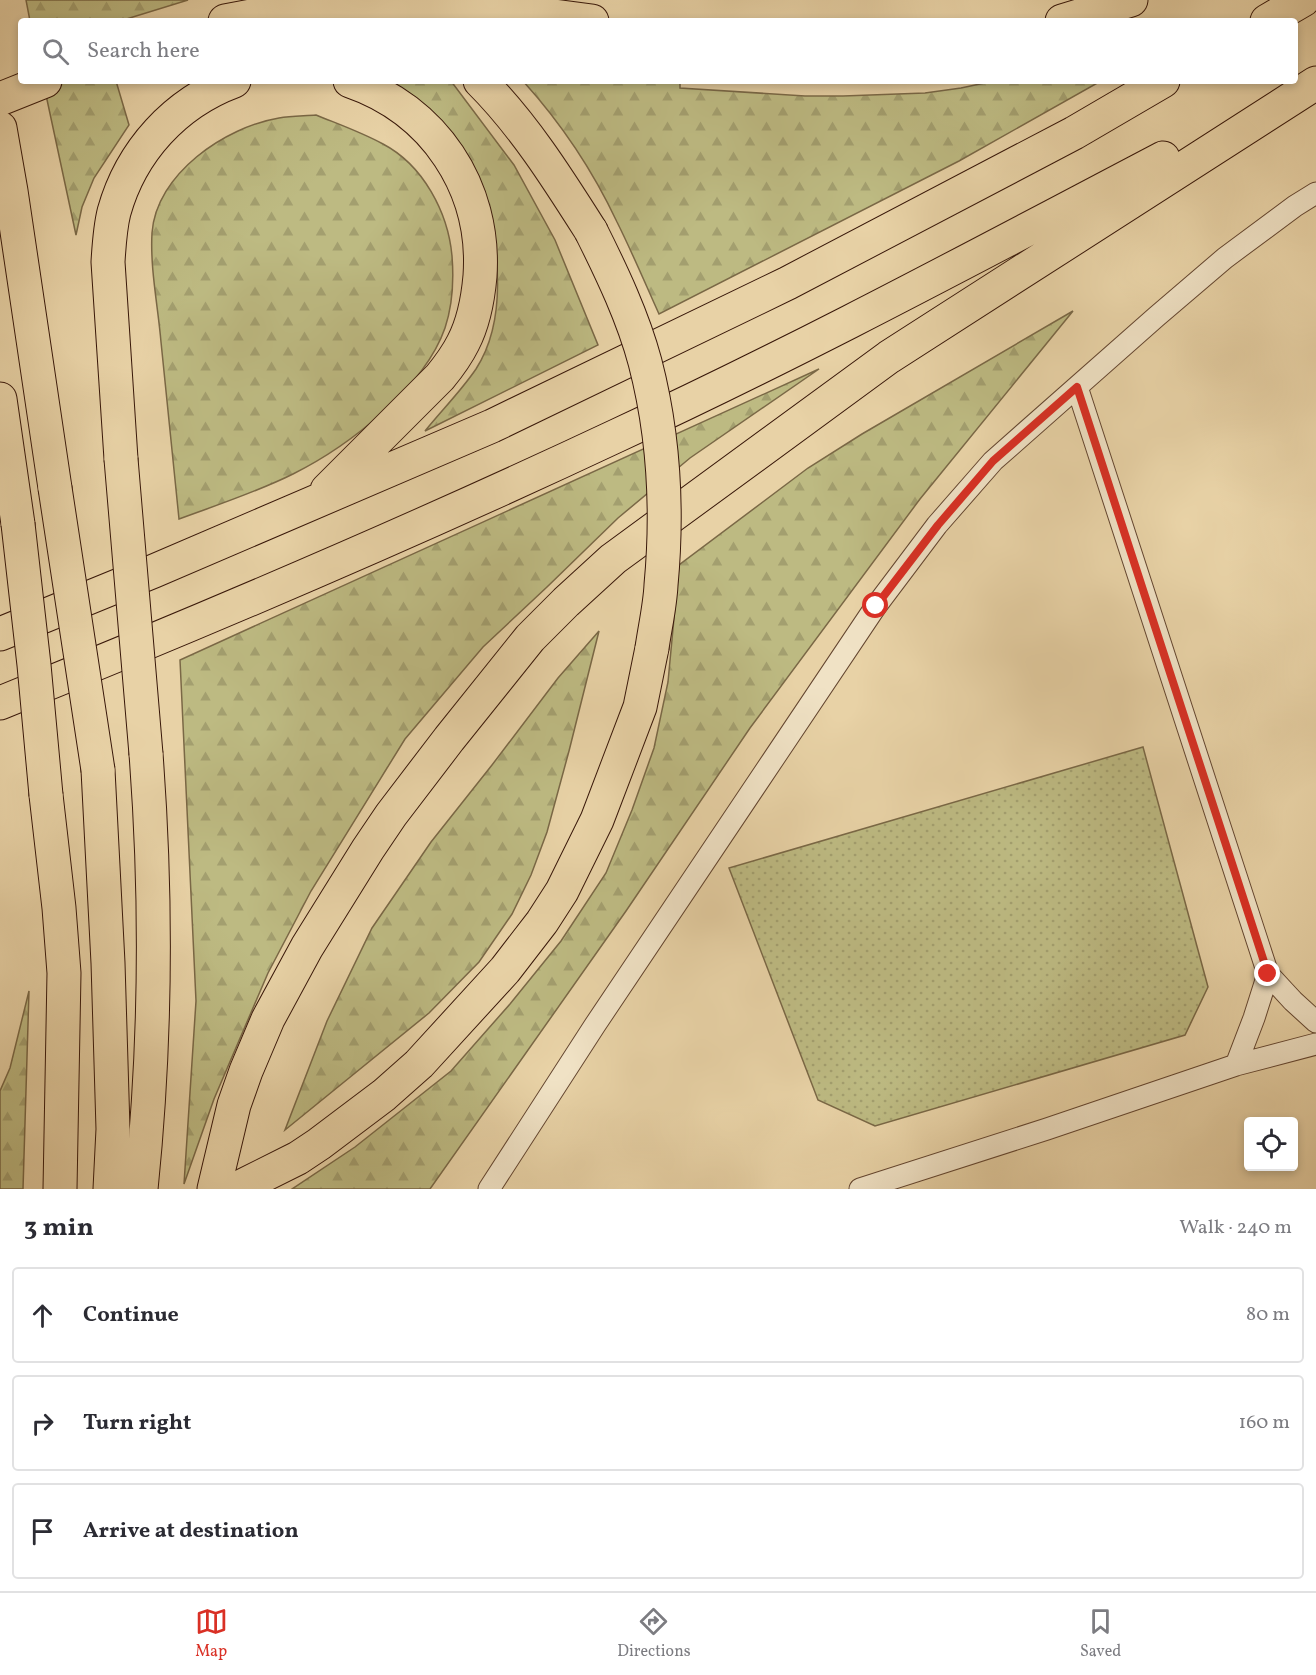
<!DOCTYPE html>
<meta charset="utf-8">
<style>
body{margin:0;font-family:Vollkorn,serif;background:#f2f2f3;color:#2b2b33}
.controls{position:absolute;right:18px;bottom:18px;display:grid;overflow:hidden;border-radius:6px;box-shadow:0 3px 9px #0003}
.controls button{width:54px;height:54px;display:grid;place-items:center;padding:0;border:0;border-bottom:2px solid #e1e1e2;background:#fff;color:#2b2b33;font:30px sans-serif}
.stop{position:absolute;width:18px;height:18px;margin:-14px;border:4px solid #d93025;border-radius:50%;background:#fff}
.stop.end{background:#d93025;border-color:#fff;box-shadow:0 2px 6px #0008}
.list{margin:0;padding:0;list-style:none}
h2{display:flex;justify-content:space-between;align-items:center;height:78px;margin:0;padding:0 24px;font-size:26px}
h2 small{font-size:20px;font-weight:400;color:#7c7c81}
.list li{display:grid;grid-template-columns:39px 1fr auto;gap:18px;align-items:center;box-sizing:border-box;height:96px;margin:0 12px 12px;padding:0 12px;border:2px solid #e1e1e2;border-radius:6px}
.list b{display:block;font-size:22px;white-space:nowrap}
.list em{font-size:20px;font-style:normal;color:#7c7c81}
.icon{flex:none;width:33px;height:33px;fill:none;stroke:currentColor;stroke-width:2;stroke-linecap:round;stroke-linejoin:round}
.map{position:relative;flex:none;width:1316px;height:1189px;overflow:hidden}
.search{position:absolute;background:#fff;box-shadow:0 3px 9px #0003;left:18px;right:18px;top:18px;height:66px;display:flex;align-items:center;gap:15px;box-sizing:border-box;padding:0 21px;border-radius:6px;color:#7c7c81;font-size:22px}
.sheet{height:402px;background:#fff}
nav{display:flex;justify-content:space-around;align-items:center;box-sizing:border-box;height:84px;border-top:2px solid #e1e1e2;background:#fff;font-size:16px;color:#7c7c81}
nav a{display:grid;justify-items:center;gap:3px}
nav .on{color:#d93025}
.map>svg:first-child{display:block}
.forest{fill:url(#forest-firs);stroke:#7a6846;stroke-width:1.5}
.garden{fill:url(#garden-dots);stroke:#7a6846;stroke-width:1.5}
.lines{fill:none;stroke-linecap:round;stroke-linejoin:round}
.minor-casing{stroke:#644630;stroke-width:23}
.motorway-casing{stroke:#381709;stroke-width:35}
.minor{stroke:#f0e2c5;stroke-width:21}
.motorway{stroke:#e8d2a6;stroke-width:33}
.motorway-bridge-casing{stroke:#381709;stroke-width:35;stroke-linecap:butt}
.motorway-bridge{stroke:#e8d2a6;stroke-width:33}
.route{stroke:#d93025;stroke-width:8}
</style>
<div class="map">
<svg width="1316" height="1189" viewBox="0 0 1316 1189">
<defs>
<pattern id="forest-firs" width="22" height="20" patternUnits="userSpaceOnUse" patternTransform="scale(1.5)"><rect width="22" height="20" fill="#bdba82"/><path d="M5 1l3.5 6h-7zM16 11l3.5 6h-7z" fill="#a39f6f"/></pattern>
<pattern id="garden-dots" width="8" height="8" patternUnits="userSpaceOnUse" patternTransform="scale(1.5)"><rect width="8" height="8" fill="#bdba82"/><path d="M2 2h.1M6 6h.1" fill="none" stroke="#a39f6f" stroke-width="1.8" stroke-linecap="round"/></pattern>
</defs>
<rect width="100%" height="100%" fill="#e8d2a6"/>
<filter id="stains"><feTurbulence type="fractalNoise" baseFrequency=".00333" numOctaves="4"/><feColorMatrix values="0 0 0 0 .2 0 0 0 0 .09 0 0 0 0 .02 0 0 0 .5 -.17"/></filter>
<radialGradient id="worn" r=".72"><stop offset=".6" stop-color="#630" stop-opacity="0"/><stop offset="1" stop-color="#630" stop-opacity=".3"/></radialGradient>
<path class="forest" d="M26 0H188L120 21H30Z
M43 81H116L129 125 94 178 82 207 76 235Z
M387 81H451L514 165 555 240 598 345 425 431C442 410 461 391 476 369 498 335 500 294 496 255Z
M523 81H680V88L805 96H843L925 93 961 88 994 81H1101L959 161 659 314C645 283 632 252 617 222 593 171 561 123 523 81Z
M316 115C338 124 361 132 383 144 423 165 448 212 452 256 454 281 453 304 445 328 424 388 349 446 293 474 257 492 217 505 179 519 173 460 167 401 161 342 158 306 150 269 152 233 156 174 225 127 279 118 291 116 304 116 316 115Z
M1073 311 920 499 750 728 626 911 430 1189H292L355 1147 451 1071 510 1004 561 941 606 873 632 810 654 748 668 682 679 565 808 468 862 434Z
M819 369 690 458 618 518 547 587 483 647 405 739 311 891 268 973 214 1099 184 1184 196 1001 180 660Z
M599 631 569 751 547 832 531 875 512 914 479 962 429 1013 285 1130 327 1021 372 928 431 842 492 765 558 678Z
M29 991 23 1189H0V1091L10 1068Z"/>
<path class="garden" d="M1143 747 1208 987 1185 1035 875 1126 818 1100 729 868Z"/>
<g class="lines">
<defs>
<path id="minor" d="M1077 387 1268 974 1293 1001 1316 1022
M1236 1065 1254 1018 1268 974
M489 1189 595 1025 876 606 937 525 993 461 1156 317 1225 258 1295 206 1316 193
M860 1189 1047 1129 1236 1065 1316 1044"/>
<path id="motorway" d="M225 21 293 8 381 4 530 13 592 21
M1062 21 1131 0
M1267 21 1303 0
M480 81C524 125 558 179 591 231
M0 99 45 81
M0 128 11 191 55 488
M0 399 18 524
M121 459 108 262C109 245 110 228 114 212 131 151 175 103 234 81
M327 490 440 377C449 366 457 355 463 343 474 322 478 299 480 276 486 187 434 110 350 81
M0 634 154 571 492 426 788 283 1074 133 1163 81
M0 703C208 619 414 531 616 436 802 350 982 253 1163 158
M98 770 108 963 113 1129 110 1189
M46 795 59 908 64 973 60 1189
M141 1189C156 1044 157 899 146 754
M214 1189 234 1105 246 1071 268 1019 307 947 368 849 391 815 449 739 530 638 566 602 613 559 889 357 1316 83
M236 1189 298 1158 319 1144 384 1095 419 1064 505 970 542 922 562 891 597 820 640 707 652 648"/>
</defs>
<use href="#minor" class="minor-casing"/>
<use href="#motorway" class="motorway-casing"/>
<use href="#minor" class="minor"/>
<use href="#motorway" class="motorway"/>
<defs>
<path id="motorway-bridge" d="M591 231C612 273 633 317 645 362 664 435 668 510 661 585 660 606 655 627 652 648
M121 459 146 754
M55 488 98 770
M18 524 34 665 46 795"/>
</defs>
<use href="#motorway-bridge" class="motorway-bridge-casing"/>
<use href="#motorway-bridge" class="motorway-bridge"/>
</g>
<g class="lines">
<path class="route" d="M876 606 938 525 993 461 1077 387 1268 974"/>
</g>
<rect width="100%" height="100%" filter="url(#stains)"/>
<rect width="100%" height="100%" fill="url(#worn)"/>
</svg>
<div class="controls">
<button><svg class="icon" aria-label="locate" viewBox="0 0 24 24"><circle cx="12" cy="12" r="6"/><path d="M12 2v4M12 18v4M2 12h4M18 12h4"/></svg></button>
</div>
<div class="stop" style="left:876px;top:606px"></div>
<div class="stop end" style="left:1268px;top:974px"></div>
<div class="search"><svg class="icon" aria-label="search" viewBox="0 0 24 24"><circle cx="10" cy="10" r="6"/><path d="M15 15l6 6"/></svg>Search here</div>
</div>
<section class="sheet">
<h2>3 min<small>Walk · 240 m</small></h2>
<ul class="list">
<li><svg class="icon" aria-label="ahead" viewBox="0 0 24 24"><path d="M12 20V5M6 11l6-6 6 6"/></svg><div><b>Continue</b></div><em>80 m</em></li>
<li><svg class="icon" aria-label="right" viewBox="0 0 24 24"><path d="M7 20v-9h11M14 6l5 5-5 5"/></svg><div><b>Turn right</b></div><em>160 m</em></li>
<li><svg class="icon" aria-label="arrive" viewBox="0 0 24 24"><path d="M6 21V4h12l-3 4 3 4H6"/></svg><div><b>Arrive at destination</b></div></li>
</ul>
</section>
<nav>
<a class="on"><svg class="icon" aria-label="map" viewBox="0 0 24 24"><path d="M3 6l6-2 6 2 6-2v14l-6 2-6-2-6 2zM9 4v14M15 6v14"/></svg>Map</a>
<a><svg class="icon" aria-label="directions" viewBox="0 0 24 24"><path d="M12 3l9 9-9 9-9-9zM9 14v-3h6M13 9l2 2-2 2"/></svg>Directions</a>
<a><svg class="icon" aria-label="saved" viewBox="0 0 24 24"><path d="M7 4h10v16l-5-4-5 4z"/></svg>Saved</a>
</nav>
